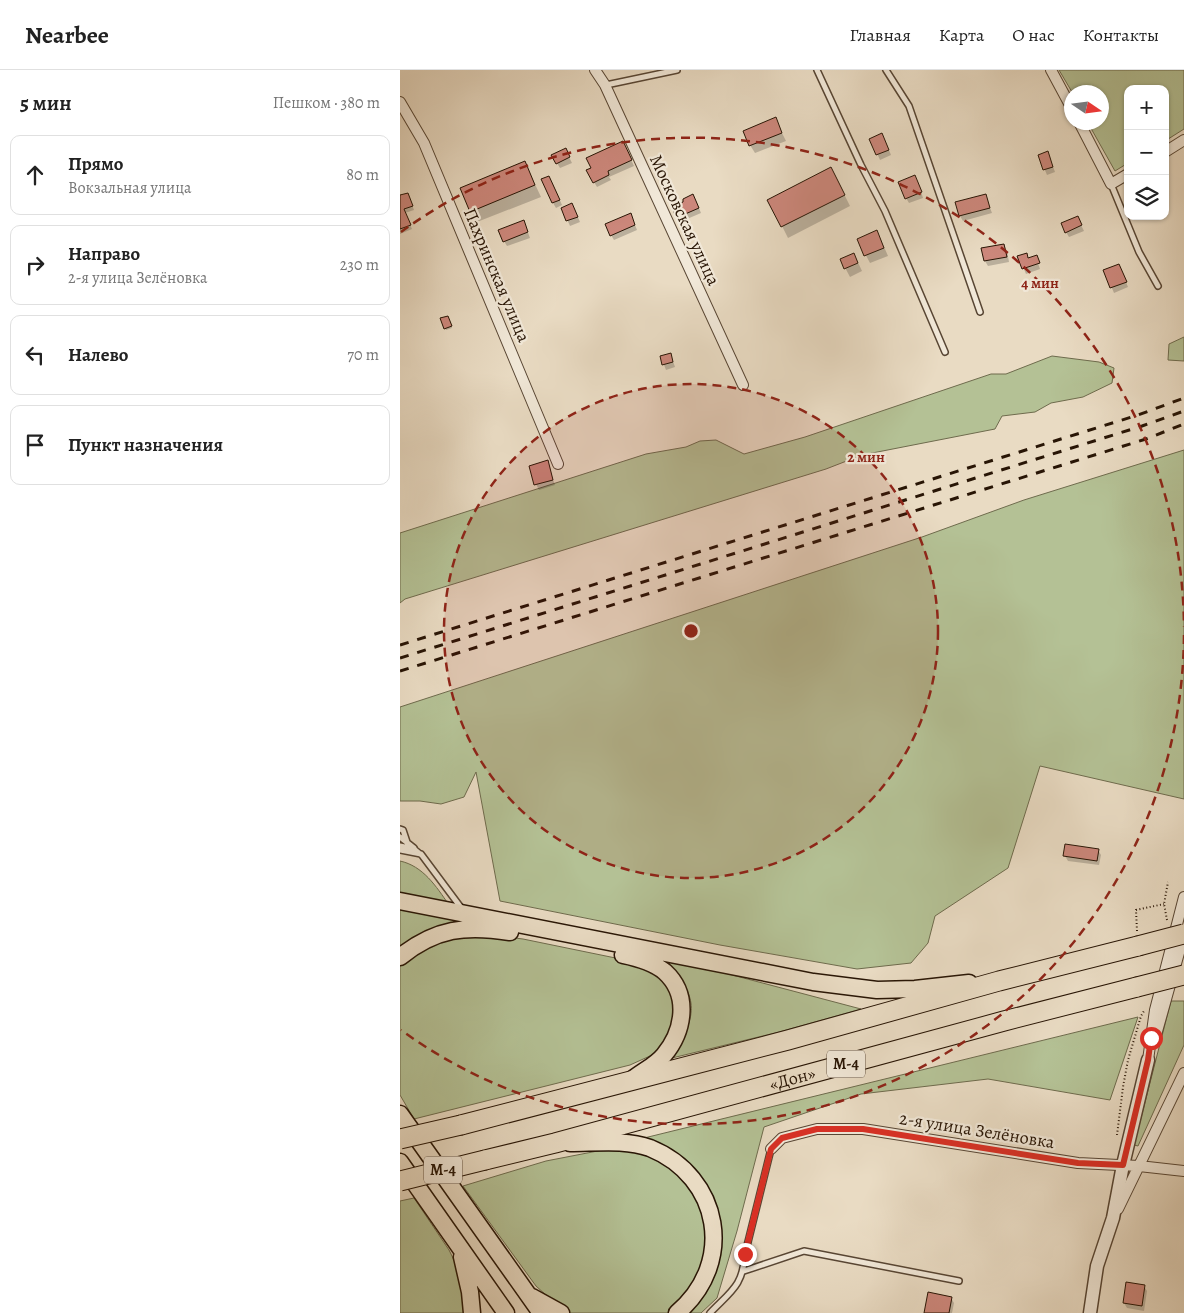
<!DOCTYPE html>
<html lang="ru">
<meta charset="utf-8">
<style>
body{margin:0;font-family:Alegreya,serif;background:#f6f6f6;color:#222}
.controls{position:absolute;right:15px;top:15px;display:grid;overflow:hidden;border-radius:10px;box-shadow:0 1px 4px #0004}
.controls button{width:45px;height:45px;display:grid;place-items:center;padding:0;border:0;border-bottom:1px solid #e0e0e0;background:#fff;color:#222;font:25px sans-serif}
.compass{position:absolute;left:664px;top:15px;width:45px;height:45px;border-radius:50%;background:#fff;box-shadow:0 1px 4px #0004;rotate:103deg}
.stop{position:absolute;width:15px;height:15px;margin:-11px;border:4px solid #d93025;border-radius:50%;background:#fff}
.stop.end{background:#d93025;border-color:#fff;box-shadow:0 1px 5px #0008}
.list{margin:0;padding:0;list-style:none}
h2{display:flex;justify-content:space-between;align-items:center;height:65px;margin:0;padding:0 20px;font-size:21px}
h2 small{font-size:16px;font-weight:400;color:#767676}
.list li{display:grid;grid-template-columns:32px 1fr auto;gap:15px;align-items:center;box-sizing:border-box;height:80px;margin:0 10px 10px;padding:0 10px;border:1px solid #e0e0e0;border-radius:10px}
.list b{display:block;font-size:19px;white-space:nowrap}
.list p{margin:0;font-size:16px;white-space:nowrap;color:#767676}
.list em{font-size:16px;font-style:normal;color:#767676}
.icon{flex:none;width:28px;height:28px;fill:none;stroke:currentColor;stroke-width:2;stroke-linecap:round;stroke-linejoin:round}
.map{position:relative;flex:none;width:784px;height:1243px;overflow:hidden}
header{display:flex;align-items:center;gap:30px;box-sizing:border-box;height:70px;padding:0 25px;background:#fff;border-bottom:1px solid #e0e0e0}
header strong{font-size:24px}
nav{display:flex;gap:28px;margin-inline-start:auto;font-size:18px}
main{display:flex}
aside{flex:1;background:#fff}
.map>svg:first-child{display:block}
.green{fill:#b4c195;stroke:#6e6b4d}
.shadow{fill:#0003}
.building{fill:#cc877b;stroke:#281505}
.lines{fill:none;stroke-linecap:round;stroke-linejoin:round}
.service-casing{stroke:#584634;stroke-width:8}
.minor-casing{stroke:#584634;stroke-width:12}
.tertiary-casing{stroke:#584634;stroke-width:15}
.primary-casing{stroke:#281505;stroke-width:19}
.motorway-casing{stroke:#281505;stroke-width:21}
.path{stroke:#281505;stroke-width:2;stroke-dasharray:1 2.5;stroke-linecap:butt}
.service{stroke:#f1e8d8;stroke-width:5}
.minor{stroke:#f1e8d8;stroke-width:10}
.tertiary{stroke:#f1e8d8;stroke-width:12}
.primary{stroke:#e9dbc3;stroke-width:16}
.motorway{stroke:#e9dbc3;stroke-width:19}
.rail{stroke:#281505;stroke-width:3;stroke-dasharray:9 9;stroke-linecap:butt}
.motorway-bridge-casing{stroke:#281505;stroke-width:21;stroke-linecap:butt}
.motorway-bridge{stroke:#e9dbc3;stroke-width:19}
.route{stroke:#d93025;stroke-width:6}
.ring{fill:none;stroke:#8f2418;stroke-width:2.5;stroke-dasharray:9 6}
.labels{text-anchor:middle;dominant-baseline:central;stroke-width:4.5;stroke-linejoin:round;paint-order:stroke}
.shield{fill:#f1e8d8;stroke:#645444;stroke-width:1}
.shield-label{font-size:16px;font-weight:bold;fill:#281505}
.street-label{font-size:18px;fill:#281505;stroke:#f1e8d8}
.centre{fill:#8f2418;stroke:#f1e8d8;stroke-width:2.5}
.ring-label{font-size:15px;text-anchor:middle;font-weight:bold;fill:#8f2418;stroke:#f1e8d8;stroke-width:4.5;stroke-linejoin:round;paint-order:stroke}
</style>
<header>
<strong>Nearbee</strong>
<nav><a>Главная</a><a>Карта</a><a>О нас</a><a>Контакты</a></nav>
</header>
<main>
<aside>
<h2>5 мин<small>Пешком · 380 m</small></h2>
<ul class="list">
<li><svg class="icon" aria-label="ahead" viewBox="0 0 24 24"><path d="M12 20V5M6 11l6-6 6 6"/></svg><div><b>Прямо</b><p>Вокзальная улица</p></div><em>80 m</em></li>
<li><svg class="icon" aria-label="right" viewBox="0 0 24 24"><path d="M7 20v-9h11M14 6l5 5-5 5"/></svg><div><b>Направо</b><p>2-я улица Зелёновка</p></div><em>230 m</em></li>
<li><svg class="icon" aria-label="left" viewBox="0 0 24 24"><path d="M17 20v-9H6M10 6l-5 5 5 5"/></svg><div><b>Налево</b></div><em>70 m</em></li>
<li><svg class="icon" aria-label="arrive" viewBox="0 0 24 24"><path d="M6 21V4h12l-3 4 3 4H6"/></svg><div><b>Пункт назначения</b></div></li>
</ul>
</aside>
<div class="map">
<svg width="784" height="1243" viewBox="0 0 784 1243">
<rect width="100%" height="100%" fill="#e9dbc3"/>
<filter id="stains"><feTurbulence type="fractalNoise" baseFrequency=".004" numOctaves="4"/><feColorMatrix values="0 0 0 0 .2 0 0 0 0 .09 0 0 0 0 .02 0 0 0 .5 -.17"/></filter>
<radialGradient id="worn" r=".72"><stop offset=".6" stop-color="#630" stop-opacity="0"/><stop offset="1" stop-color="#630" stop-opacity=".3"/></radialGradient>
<path class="green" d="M659 0H784V59L765 71V19H728V93L715 101 688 53 702 52V22H672Z
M784 267V291L768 290 769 274Z
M652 286 699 292 714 298 712 313 683 327 651 333 635 342 602 346 595 359 462 385 426 399 5 529 0 533V463L246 384 286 377 300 371 316 370 344 384 405 367 591 304H606Z
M784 380V729L640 696 608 798 535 846 528 873 511 893 457 899 320 875 100 831 76 702 64 727 41 734 20 731H0V637L522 467 624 430Z
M0 791C23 796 36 816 49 835L0 825Z
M0 838 71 852 0 879Z
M91 865 123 869 235 892 268 911 279 944 261 981 230 995 14 1049 0 1025V893L42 868Z
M264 887 461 939 379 962 272 988C299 940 299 930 264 887Z
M771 931H784V975L738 1076 734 1075Z
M738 947 710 1030 588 1009 461 1024 364 1057 337 1161 317 1228 301 1243H286L295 1235 316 1137 240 1069Z
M213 1078 255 1086 291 1114 309 1154 305 1198 270 1243H170L157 1235 136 1216 63 1116 146 1091Z
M14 1128 49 1180 57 1196 67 1243H0V1131Z"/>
<path class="shadow" d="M375 49 386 71 355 83 350 75Z
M471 69 485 70 491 85 480 90Z
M225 77 234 96 209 107 211 110 197 117 194 112Z
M168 85 172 93 160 98 157 93Z
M639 86 650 88 655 102 647 105Z
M125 93 141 127 77 152 71 141Z
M437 110 450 136 388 168 369 130Z
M152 112 162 135 156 138 153 133Z
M518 112 523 128 509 133 506 128Z
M8 124 14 140 5 143 12 159 0 164V127Z
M585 125 592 143 563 151 560 146Z
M296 131 301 143 280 152 278 147Z
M172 134 180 152 170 156 162 138Z
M233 150 237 160 214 170 211 165Z
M124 152 130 168 107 176 104 171Z
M680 153 684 161 669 167 666 162Z
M458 170H481L488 186 470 193Z
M604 175 607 181 609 192 588 196 585 191Z
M454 184 462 201 450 207 441 190Z
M626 185 629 189 637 190 640 199 626 204 619 187Z
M721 200 728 217 714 223 705 201Z
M49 249 52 258 46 260 45 258Z
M271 285 275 297 266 300 261 287Z
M147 392 155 415 139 420 136 414Z
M698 780 701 785 699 795 668 791 665 786Z
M744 1216 747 1221 744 1241 727 1238 724 1233Z
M529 1224 551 1228 554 1233 552 1243H526Z"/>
<path class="building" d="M376 47 382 63 349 76 343 61Z
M482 63 489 80 476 85 469 69Z
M223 71 232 90 208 101 209 105 193 113 186 100 191 98 186 88Z
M166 78 170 87 156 94 151 85Z
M648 81 653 97 643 100 638 85Z
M125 91 135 115 70 142 60 118Z
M431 97 445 125 381 157 367 130Z
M515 105 522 122 505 129 498 112Z
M149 106 160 130 152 133 141 109Z
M8 123 13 136 4 139 11 155 0 159V125Z
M293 124 299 138 276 148 272 137 283 132V129Z
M586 124 590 138 559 146 555 132Z
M172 133 178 147 166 151 161 138Z
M231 143 235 155 210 166 205 154Z
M678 146 682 155 665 163 661 153Z
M124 150 128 162 103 172 98 160Z
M477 160 484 178 464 186 457 169Z
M604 174 607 187 584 191 581 178Z
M454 183 458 193 444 199 440 189Z
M627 183 628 188 637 185 640 193 622 199 617 186Z
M719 194 727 212 710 218 703 200Z
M48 246 52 256 44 259 40 248Z
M271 283 273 292 262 295 260 286Z
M148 390 153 410 134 415 129 396Z
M665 774 699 779 697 791 663 786Z
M726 1212 745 1215 742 1236 723 1233Z
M528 1222 552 1227 549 1243H524Z"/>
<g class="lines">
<defs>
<path id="service" d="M417 0 461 95 485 141 545 282
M486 0 509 36 580 242
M206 15 277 0
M711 114 739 182 758 216
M0 759 3 760 7 772
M0 767 14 778
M0 776 14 779 20 784
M0 780 21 784 62 839
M344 1201 404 1181 559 1211
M310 1243C331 1221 343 1216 345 1184L371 1079"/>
<path id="minor" d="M195 0 205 15 343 315
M651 0 672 39
M0 32 24 73 158 394
M679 52 711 114 728 104
M765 82 784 70
M756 965 784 865
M748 990 755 940 784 827
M371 1079 382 1068 417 1059H463L678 1093 739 1096 784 1101
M718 1139 784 1003"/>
<path id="tertiary" d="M690 1243 697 1196 713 1148 723 1095 748 990"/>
<path id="primary" d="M0 831 413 912 477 920 515 919 569 913
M223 885C238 888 253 892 265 902 290 925 284 961 264 985 256 995 243 1001 233 1009
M0 887C36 858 66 855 110 862
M0 1044 141 1243
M170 1073C196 1073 225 1069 250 1078 321 1107 336 1193 277 1243
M0 1092 106 1243
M62 1187 70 1222 72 1243
M132 1227 161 1243"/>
<g id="motorway">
<path d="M61 1055 388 970 599 911 738 876"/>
<path id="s1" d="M85 1090 155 1073 604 951 737 917"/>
</g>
</defs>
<use href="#service" class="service-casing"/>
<use href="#minor" class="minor-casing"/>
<use href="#tertiary" class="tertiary-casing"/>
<use href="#primary" class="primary-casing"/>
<use href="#motorway" class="motorway-casing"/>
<path class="path" d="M767 850 764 834 768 812
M737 861 736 840 764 834
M717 1065 723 1017 728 990 741 946 744 941"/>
<use href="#service" class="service"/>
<use href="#minor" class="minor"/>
<use href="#tertiary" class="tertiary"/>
<use href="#primary" class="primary"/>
<use href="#motorway" class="motorway"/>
<path class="rail" d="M0 575 738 345 784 328
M0 588 742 356 784 341
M0 601 746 369 784 354"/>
<defs>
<path id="motorway-bridge" d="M738 876 784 864
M737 917 784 905
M0 1069 61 1055
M0 1111 85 1090"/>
</defs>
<use href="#motorway-bridge" class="motorway-bridge-casing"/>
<use href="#motorway-bridge" class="motorway-bridge"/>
</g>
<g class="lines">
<path class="route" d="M345 1184 371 1079 382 1068 417 1059H463L678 1093 723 1095 748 990 751 968"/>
</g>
<circle cx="291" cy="561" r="247" fill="#8f2418" fill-opacity=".12"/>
<g class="ring">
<circle cx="291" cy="561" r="247"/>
<path d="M784 565A493 493 0 0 1 1 960M1 162A493 493 0 0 1 784 557"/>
</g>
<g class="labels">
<g class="shield">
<rect x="427" y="980.5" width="38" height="27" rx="4"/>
<rect x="24" y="1086.5" width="38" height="27" rx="4"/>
</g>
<g class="shield-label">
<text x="446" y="994">М-4</text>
<text x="43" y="1100">М-4</text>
</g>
<g class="street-label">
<text transform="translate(285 150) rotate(65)">Московская улица</text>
<text transform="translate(97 205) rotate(67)">Пахринская улица</text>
<text stroke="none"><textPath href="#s1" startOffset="318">«Дон»</textPath></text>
<text transform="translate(577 1060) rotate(9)">2-я улица Зелёновка</text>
</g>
</g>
<circle cx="291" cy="561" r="8" class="centre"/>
<g class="ring-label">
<text x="640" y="218">4 мин</text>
<text x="466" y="392">2 мин</text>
</g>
<rect width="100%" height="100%" filter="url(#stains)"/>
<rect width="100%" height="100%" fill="url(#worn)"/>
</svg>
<div class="controls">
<button>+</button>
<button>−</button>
<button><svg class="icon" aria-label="layers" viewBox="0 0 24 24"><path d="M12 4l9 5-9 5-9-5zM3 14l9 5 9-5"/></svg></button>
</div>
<svg class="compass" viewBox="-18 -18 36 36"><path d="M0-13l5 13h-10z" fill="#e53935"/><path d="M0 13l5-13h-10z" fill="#767676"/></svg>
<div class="stop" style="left:751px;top:968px"></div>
<div class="stop end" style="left:345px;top:1184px"></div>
</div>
</main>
